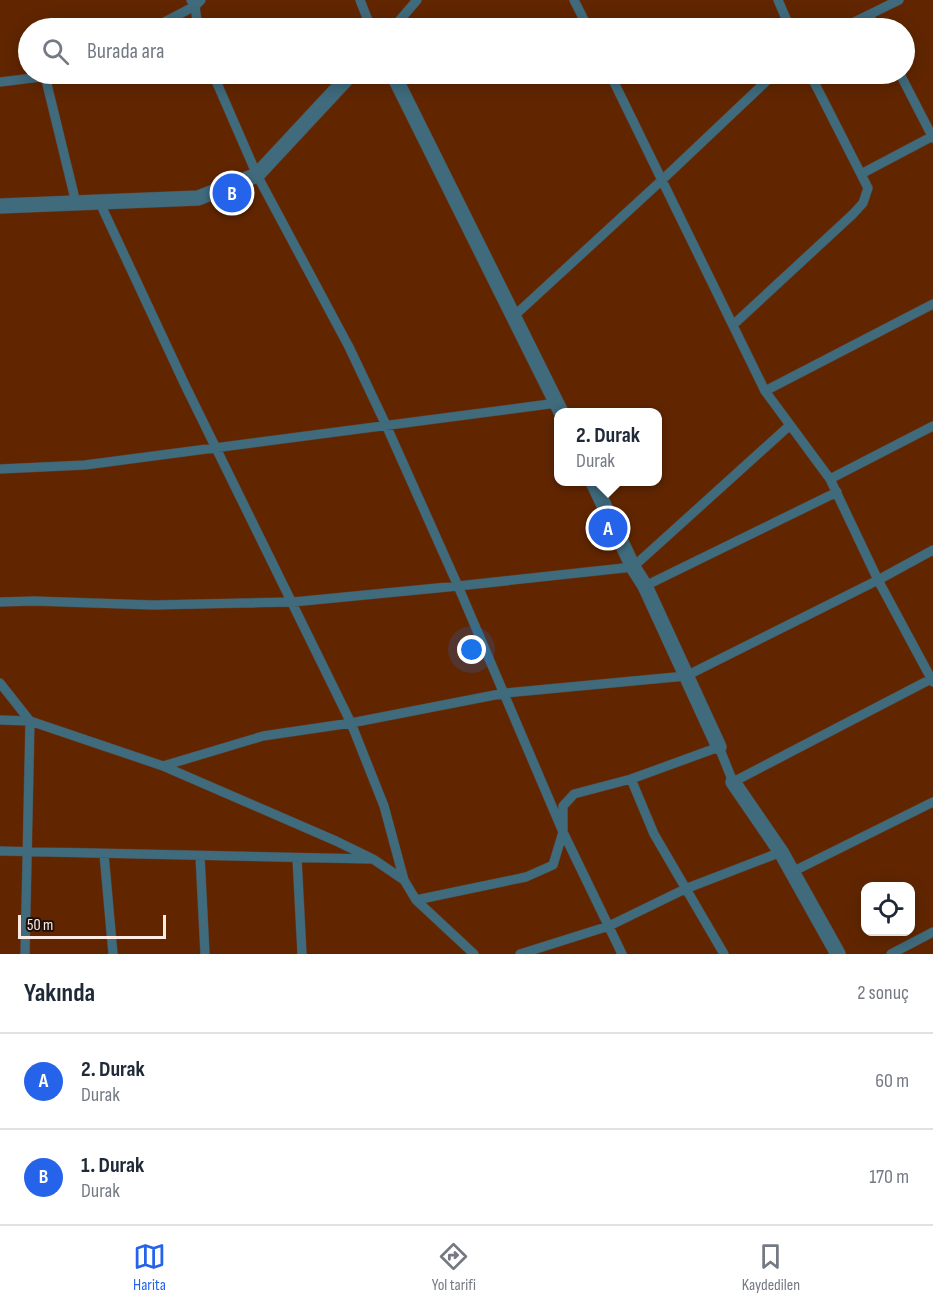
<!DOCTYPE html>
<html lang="tr">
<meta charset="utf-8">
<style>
body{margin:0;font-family:"Sofia Sans Condensed",sans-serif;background:#f6f6f7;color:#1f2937}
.controls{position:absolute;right:18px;bottom:18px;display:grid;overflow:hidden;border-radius:12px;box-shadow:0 3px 15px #0003}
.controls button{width:54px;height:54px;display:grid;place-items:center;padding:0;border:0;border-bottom:2px solid #e0e1e3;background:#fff;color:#1f2937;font:30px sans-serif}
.scale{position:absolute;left:18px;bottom:15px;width:148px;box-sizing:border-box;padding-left:6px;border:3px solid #feece4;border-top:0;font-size:16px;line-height:21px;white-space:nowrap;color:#feece4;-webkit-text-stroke:4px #20110a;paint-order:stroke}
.you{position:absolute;left:472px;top:650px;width:21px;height:21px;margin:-15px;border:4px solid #fff;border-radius:50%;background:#1a73e8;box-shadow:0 0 0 9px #1a73e833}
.badge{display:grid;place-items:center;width:39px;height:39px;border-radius:50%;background:#2563eb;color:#fff;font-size:20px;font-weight:700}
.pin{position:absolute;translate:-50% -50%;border:3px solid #fff;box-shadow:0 2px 6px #0006}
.popup{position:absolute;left:554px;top:408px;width:108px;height:78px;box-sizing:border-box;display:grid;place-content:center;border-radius:12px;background:#fff;filter:drop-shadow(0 2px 4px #0005);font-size:20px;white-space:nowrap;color:#747a83}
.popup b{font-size:22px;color:#1f2937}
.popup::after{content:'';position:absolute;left:50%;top:100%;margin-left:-12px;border:12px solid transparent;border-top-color:#fff}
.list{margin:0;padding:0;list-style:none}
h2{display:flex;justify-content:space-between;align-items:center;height:78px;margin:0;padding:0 24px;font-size:26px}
h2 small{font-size:20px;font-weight:400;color:#747a83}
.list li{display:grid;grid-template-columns:39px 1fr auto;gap:18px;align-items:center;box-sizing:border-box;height:96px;padding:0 24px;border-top:2px solid #e0e1e3}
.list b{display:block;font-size:22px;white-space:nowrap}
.list p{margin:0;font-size:20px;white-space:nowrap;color:#747a83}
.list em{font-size:20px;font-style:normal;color:#747a83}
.icon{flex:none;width:33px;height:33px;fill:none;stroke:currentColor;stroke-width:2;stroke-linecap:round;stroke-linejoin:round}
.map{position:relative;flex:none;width:933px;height:954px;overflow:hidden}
.search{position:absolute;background:#fff;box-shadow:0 3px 15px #0003;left:18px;right:18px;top:18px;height:66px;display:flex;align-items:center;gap:15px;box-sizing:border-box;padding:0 21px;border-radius:33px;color:#747a83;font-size:22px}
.sheet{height:270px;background:#fff}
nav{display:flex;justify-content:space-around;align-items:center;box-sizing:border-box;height:84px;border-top:2px solid #e0e1e3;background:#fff;font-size:16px;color:#747a83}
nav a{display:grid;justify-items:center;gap:3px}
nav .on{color:#2563eb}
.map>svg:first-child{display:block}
.green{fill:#612600;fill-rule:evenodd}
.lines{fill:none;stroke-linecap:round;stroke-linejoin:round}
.service-casing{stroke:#5d3f2f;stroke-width:10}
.minor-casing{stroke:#5d3f2f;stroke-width:16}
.service{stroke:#3f6b7d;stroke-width:9}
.minor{stroke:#3f6b7d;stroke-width:15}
</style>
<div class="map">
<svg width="933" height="954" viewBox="0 0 933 954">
<rect width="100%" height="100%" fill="#432312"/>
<path class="green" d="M0 0H933V954H0ZM28 28H904V74H28ZM558 412H658V482H558ZM866 886H910V932H866Z"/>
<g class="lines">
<defs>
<path id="service" d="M191 0 195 6 198 28
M360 0 371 28
M574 0 588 28
M778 0 790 28
M869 15 876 28
M153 28 195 6 201 0
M393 28 417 0
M842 28 899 0
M213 74 257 175 349 347 386 425 458 586 563 832 622 954
M610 74 765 391 830 479 878 580 933 682
M900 74 933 138
M45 76 76 203
M0 82 65 74
M861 174 933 136
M99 201 185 385 351 723 384 806 404 880
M514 316 662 180 774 74
M733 325 853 214 863 203 868 188 810 74
M765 391 933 304
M0 469 85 465 557 403
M830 479 933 426
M645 586 837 492
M0 602 34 601 153 605 293 602 458 586 633 567 789 426
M0 683 30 721
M0 720 30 721
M163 766 263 736 351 723 505 693 686 676 878 580 933 550
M631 779 654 834 724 954
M0 851 370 859
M104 854 113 954
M200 856 205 954
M297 858 302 954
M792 872 933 802
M416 900 526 877 553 865 563 832V806L574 794 631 779 719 747 733 782 933 678
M25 954 30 721 163 766 336 841 373 859 404 880 416 900 474 954
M520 954 609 926 685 889 781 852
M891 954 933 932"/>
<path id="minor" d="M393 74 561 412
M0 206 198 198 257 175 351 74
M593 482 633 567 645 586 719 747
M733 782 781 852 838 954"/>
</defs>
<use href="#service" class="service-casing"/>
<use href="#minor" class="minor-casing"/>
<use href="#service" class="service"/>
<use href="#minor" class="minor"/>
</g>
</svg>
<div class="controls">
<button><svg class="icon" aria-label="locate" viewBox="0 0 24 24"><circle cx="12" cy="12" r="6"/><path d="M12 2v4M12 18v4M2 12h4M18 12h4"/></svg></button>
</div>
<div class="scale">50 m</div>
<div class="you"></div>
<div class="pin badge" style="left:608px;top:528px">A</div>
<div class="popup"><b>2. Durak</b>Durak</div>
<div class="pin badge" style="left:232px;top:193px">B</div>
<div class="search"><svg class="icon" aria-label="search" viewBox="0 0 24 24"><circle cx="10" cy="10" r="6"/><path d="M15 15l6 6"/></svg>Burada ara</div>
</div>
<section class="sheet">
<h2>Yakında<small>2 sonuç</small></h2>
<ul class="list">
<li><span class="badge">A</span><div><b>2. Durak</b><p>Durak</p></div><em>60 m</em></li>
<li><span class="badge">B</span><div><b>1. Durak</b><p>Durak</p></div><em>170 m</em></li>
</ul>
</section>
<nav>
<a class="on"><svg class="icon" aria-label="map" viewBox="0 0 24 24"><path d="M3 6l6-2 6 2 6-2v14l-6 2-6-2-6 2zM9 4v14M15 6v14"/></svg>Harita</a>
<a><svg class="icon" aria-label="directions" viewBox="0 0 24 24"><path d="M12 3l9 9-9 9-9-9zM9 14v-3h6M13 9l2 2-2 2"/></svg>Yol tarifi</a>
<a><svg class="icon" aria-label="saved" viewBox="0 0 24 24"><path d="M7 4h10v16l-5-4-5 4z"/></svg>Kaydedilen</a>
</nav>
